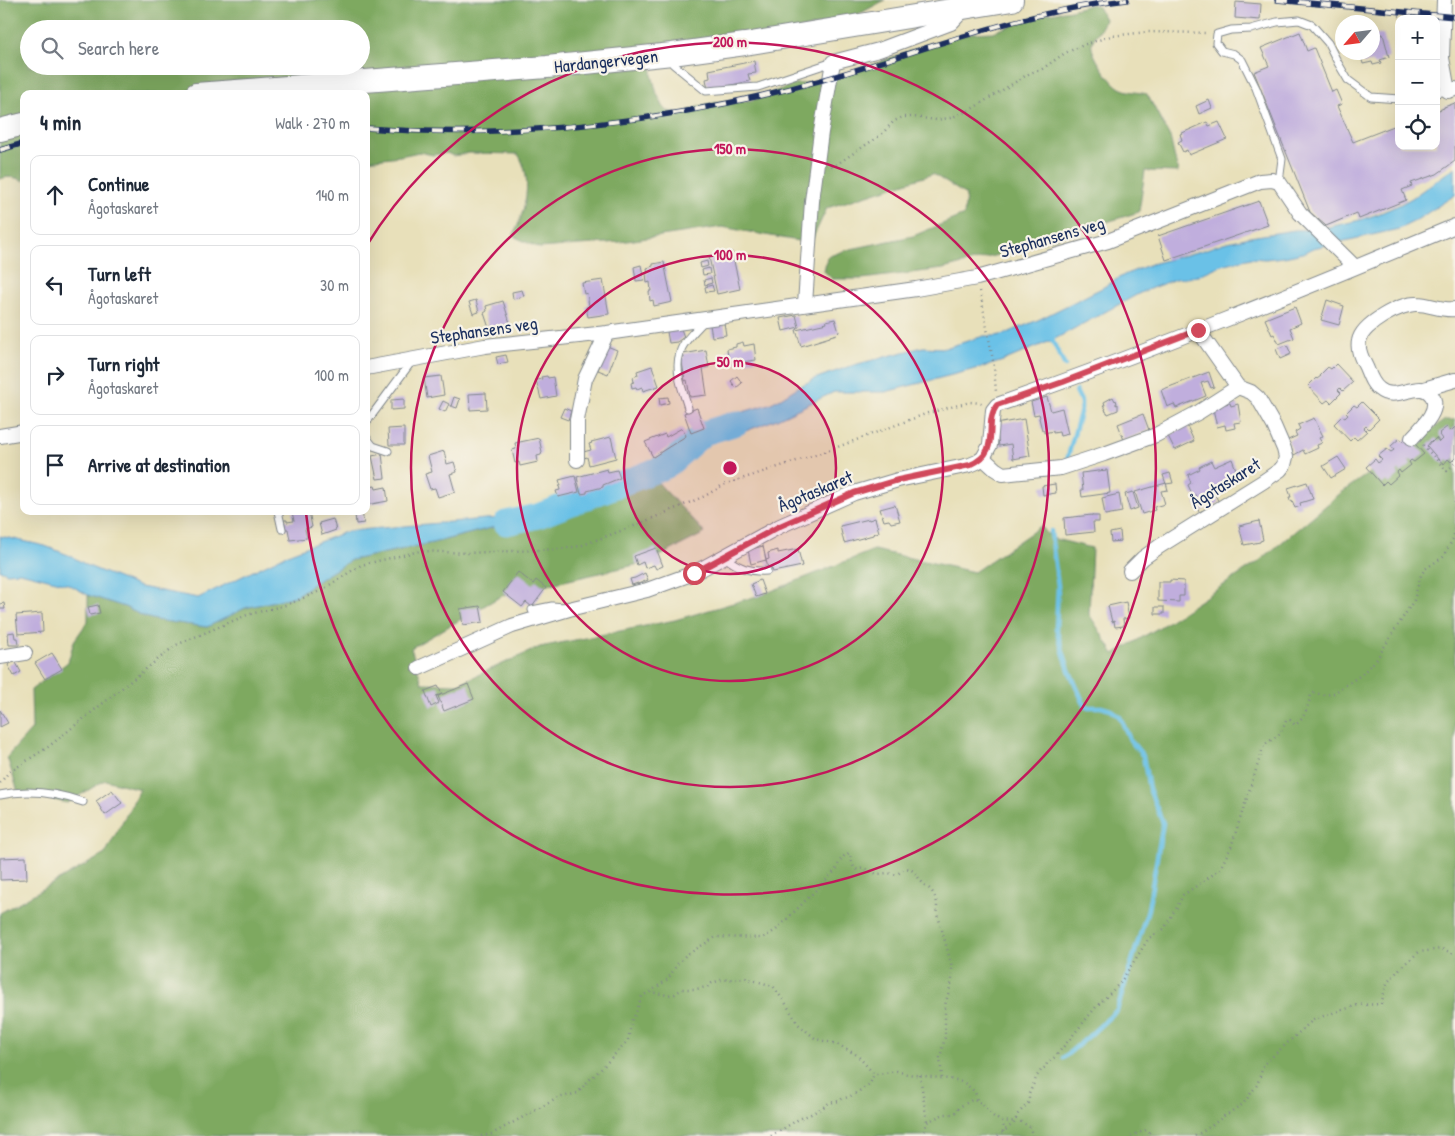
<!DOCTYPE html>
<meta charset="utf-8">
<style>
body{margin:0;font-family:"Patrick Hand",sans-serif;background:#f2f2f3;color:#1f2937}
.controls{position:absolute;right:15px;top:15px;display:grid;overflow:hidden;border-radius:10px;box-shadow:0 5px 20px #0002}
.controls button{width:45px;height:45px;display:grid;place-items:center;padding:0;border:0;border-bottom:1px solid #e0e1e3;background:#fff;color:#1f2937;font:25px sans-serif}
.compass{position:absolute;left:1335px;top:15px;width:45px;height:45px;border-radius:50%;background:#fff;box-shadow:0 5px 20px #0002;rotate:242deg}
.stop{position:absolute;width:15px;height:15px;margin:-11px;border:4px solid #d1495b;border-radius:50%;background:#fff}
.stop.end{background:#d1495b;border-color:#fff;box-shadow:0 1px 5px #0008}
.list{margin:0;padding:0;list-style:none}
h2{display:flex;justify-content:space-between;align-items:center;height:65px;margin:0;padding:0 20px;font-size:21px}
h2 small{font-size:16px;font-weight:400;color:#747a83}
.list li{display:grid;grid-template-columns:32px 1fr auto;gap:15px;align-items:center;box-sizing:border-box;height:80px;margin:0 10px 10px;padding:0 10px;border:1px solid #e0e1e3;border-radius:10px}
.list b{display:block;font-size:19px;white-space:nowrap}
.list p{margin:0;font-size:16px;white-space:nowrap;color:#747a83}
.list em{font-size:16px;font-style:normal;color:#747a83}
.icon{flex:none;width:28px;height:28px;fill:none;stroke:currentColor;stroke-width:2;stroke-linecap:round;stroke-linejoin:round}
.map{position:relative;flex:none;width:1455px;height:1136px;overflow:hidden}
.search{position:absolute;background:#fff;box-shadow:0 5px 20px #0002;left:20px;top:20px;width:350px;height:55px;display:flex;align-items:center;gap:12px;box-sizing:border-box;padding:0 18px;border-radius:28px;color:#747a83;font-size:19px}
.panel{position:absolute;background:#fff;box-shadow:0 5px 20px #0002;left:20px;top:90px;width:350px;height:425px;border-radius:10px}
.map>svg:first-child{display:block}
.forest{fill:#7ea961;stroke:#4c6c60;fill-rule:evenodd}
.water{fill:#6bc1e7;stroke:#4378a2}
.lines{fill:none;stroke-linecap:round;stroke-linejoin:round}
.stream{stroke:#6bc1e7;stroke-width:4.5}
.river{stroke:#6bc1e7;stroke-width:25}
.building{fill:#c0aedd}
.service-casing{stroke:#82888c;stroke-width:9}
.minor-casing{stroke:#82888c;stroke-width:16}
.primary-casing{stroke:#82888c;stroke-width:24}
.path{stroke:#82888c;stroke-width:2.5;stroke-dasharray:1 4;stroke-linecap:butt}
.service{stroke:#fff;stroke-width:7}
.minor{stroke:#fff;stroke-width:14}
.primary{stroke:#fff;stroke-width:22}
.rail-casing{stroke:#1b2f5e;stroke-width:5.5}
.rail{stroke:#f7f3e8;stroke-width:4;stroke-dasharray:11;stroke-linecap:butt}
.route{stroke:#d1495b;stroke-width:6}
.ring{fill:none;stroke:#c2185b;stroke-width:2.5}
.labels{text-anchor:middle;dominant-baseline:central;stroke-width:4.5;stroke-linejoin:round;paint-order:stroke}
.street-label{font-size:18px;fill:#1b2f5e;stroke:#f7f3e8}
.centre{fill:#c2185b;stroke:#f7f3e8;stroke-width:2.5}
.ring-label{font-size:15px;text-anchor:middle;font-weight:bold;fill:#c2185b;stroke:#f7f3e8;stroke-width:4.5;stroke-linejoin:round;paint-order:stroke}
</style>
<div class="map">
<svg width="1455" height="1136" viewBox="0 0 1455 1136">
<rect width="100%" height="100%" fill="#f7f3e8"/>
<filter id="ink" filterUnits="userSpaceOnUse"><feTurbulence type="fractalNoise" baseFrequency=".02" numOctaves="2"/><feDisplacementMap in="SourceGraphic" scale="10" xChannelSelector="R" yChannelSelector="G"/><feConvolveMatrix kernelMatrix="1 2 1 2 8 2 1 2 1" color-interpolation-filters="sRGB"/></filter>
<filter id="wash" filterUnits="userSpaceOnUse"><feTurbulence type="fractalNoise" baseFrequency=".0096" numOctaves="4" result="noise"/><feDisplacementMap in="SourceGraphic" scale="20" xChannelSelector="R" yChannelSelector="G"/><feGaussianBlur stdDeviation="1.12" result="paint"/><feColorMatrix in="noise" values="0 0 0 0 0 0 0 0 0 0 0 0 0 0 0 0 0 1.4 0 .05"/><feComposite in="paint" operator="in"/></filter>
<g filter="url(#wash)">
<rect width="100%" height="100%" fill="#e8e0ba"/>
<path class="forest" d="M0 0H885L861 13 842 20 655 60 652 68V75L657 94 663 106 667 111 682 113 703 105 719 102H739L753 100 794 84 830 81 906 52 957 36 971 33 993 32 1043 14 1071 10 1092 4 1098 7 1105 19C1103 28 1095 34 1092 43 1089 53 1111 83 1120 88 1127 92 1138 92 1147 94L1170 137 1178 172 1145 171 1139 212 1013 251 943 269 862 279H832L824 271 827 257 846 250 913 236 964 215 966 195 933 174 827 208 809 246V243L722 227 620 242 539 248 513 236C525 212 534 179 518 154L469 153 453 156 447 153 433 155 419 152 400 156 366 160V94H24V181C16 177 8 176 0 179ZM29 29H361V66H29Z
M1445 420H1455V1136H0V913L105 854 140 789 105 780 67 803 18 792 7 757 32 729 31 690 68 662 74 641 88 621V595L125 607 145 617 156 620 207 627 245 608 295 596 328 574 351 560 432 543 538 516 649 473 705 533 648 562 503 595 411 648 422 683 458 684 540 647 675 620 764 594 874 550 974 572 1041 526 1051 538 1092 548 1089 614 1114 654 1163 625 1257 563 1342 492Z"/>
<path class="water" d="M1455 167V195L1415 221 1399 229 1313 248 1303 253 1284 257 1265 259 1251 258 1221 265 1197 276 1175 279 1142 292 1053 340 1003 361 987 366 885 392H834L777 419 725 439 704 433 717 422 733 415 769 404 781 398 798 387 817 378 854 365 923 347 945 348 984 336H996L1005 334 1038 320 1102 288 1124 275 1151 264 1201 251 1223 243 1250 237 1295 230 1320 229 1360 220 1378 214 1399 205 1412 198Z
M538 516 432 543 351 560 328 574 295 596 245 608 207 627 156 620 145 617 125 607 88 595 68 584 20 572 7 573 0 570V536L45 546 71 556 88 566 140 587 198 598 290 553 348 531 485 519Z"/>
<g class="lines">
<path class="stream" d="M1050 336 1065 366
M1067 460 1081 409V401L1076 391
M1051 531 1052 542 1058 586 1056 629 1069 670 1084 704 1088 707H1101L1111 710 1120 717 1130 740 1143 756 1149 789 1163 823 1148 909 1117 1010 1088 1037 1063 1058"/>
<path class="river" d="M506 523 538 516 667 466 704 433 737 423"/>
</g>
<g id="blocks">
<path class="building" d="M1236 2 1261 4 1260 20 1235 18Z
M1300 32 1307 51 1314 48 1332 92 1336 90 1342 104 1337 106 1353 142 1399 124V146H1436V111L1444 108V107L1455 103V161L1437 174 1411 183 1412 186 1402 190 1406 200 1359 219 1357 213 1326 226 1310 212 1254 72 1269 66 1261 48Z
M1383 34 1389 57 1380 60 1381 63 1373 65 1372 62 1363 64 1360 52H1372V36Z
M754 61 756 73 748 74 750 81 708 90 706 79 710 78 709 70Z
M1209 100 1212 108 1199 114 1196 106Z
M1207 122 1209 126 1219 122 1227 139 1189 155 1187 150 1183 152 1178 142 1182 140 1180 134Z
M1259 201 1268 225 1166 260 1158 236Z
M732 252 740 289 717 294 709 257Z
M707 261 708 266 701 268 700 263Z
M664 262 672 302 654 306 653 300 650 301 649 291H651L650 282 647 283 646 273H648L647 268 653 266V264Z
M641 265 644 280 636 281 634 267Z
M709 268 710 274 703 275 702 270Z
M711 278 712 283 705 285 704 280Z
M603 280 609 314 588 317 586 307 589 306 587 293 584 294 582 283Z
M712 285 714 291 706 292 705 287Z
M522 290 524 296 513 299 512 292Z
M476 300 479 312 473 314 469 302Z
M1327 300 1344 306 1339 325 1321 320Z
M503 301 510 323 493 329V327L489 328 484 313 487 311 486 306Z
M1295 307 1301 323 1290 328 1294 338 1279 344 1274 334 1272 335 1265 319Z
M796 315 799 327 783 331 780 318Z
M835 319 839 332 837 334 830 336V337L801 346 796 330 827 323 826 321Z
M724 323 726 335 712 337 710 325Z
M681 329 684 337 677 342 669 343 667 332Z
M743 342 744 346 754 344 756 360 729 364 727 349 736 347V344Z
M1287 345 1291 354 1280 359 1276 349Z
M607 346 617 350 608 374 598 370Z
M706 350 709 367 703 368 707 395 690 397 687 380 685 381 682 362V358H684L683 354Z
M506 355 508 362 498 364 496 357Z
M1336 364 1353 382 1343 391 1340 388 1338 390 1341 393 1331 403 1328 400 1324 403 1308 386 1316 378 1317 379 1321 376 1320 375 1328 367 1331 369Z
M652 366 659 386 643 391 642 387 637 389 636 387 632 388 631 383 634 382 633 377 638 375 637 371Z
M1209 372 1214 387 1211 388 1208 381 1201 383 1206 396 1176 408 1174 404 1167 407 1161 390Z
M441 376 444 395 427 398 424 378Z
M547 376 548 378 553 377 556 396 541 399 536 380 542 379 541 377Z
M737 376 742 383 736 388 731 381Z
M486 393 487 409 470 410 469 394Z
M454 397 460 399 457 408 451 406Z
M668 397 669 403 660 405 659 398Z
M1047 397 1051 411 1062 408 1068 434 1060 436 1059 432 1053 433V431L1044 433V430H1042L1039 418 1040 417 1039 414 1034 415 1031 402Z
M1113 397 1115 401 1116 400 1117 403H1116V405L1118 404V410L1108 414 1107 412H1106L1105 409H1106L1103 405H1105L1104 402Z
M404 399V409L391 410V400Z
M443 401 449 404 445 412 439 409Z
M1362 402 1379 419 1369 429 1366 426 1364 428 1367 431 1357 440 1354 437 1350 441 1334 424 1342 416 1345 418 1348 415 1346 413 1354 405 1357 407Z
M1230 403 1231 406 1238 404 1241 422 1234 423 1235 428 1226 430 1225 425 1217 427 1213 409 1220 408V405Z
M564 408 571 411 568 420 560 417Z
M697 408 704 428 691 433 684 413Z
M1143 414 1149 430 1124 440 1118 424Z
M1314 418 1323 436 1319 438 1322 443 1317 445 1318 448 1305 454 1303 450 1294 455 1288 440 1297 436 1295 432 1300 429 1298 425Z
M1024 419 1030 456 1013 459 1011 444 999 446 996 424Z
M1187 426 1194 441 1175 450 1168 436Z
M1447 427 1451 431 1455 427V458L1451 462 1448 459 1444 464 1439 460 1427 446 1431 441 1432 442 1436 438 1439 442 1442 439 1439 435 1440 434 1439 433Z
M404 428V445H389L388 429Z
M682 428 686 436 653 457 645 442 665 434 666 437Z
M611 437 616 458 589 465 587 457 584 458 583 452 591 450 589 444 592 443 591 442Z
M1409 437 1424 454 1414 462 1411 460 1409 462 1411 465 1401 473 1399 470 1397 472 1399 475 1389 484 1386 481 1382 485 1366 467 1375 459 1378 463 1382 460 1378 456 1387 449 1391 452 1394 450 1391 446 1400 438 1403 442Z
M539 438 542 452 541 455 537 456 538 462 520 466 519 462 515 463 512 450 516 449 515 443Z
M444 451 447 464 454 462 457 472 450 474 455 492 438 497 435 488 430 489 425 474 432 472 428 456Z
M382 454 385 478 377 479 372 456Z
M1338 457 1346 469 1331 478 1323 466Z
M1232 459 1238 475 1221 482 1223 488 1214 492 1219 503 1199 512 1195 502 1198 501 1196 495 1193 496 1188 485 1191 483 1188 475 1200 469 1199 467 1211 461 1214 467Z
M607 469 608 472 617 470 620 478 603 485V487L587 491V493L581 494 577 477Z
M1107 470 1110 493 1082 497 1081 490H1083L1081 473Z
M1170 473 1173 483 1166 484 1163 475Z
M366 474 370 487 375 486 376 489 386 487 388 501 366 505Z
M575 476 579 492 558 497 556 491 560 490 559 486H561L559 480Z
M1307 482 1313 499 1300 503 1301 506 1295 508 1292 500 1290 501 1289 497H1291L1288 488Z
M1166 483 1168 490 1161 491 1165 504 1154 507 1155 510 1142 514 1135 492Z
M1055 484 1056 493 1043 495 1042 486Z
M1133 492 1138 508 1130 511 1125 494Z
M1119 494 1122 512 1105 515 1102 498Z
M895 505 900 521 891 523 889 520 884 521 880 509Z
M309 511 312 527 305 529 307 538 290 540 288 529H286L284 520H287V522L294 521 292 512Z
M362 512 364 523 356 524 355 514Z
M1092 515V516H1099V522H1093L1094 532 1065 535 1064 518Z
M875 518 879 532 873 534V535L844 543 840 526 869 519V520Z
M333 519 336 530 322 535 319 523Z
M1259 521 1263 540 1260 541V542L1244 545 1239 526Z
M1120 531 1121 541 1111 542 1110 533Z
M763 546 766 560 751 564 748 550Z
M656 548 663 566 656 569 654 565 645 568 643 562 637 565 634 556Z
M798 549 802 566 773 572 771 567 768 568 766 560 769 559 768 553 778 550V553Z
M518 572 533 584 536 580 546 588 532 607 526 602 522 607 503 592Z
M645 573 648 580 638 584V583L632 585 630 579 635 578Z
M760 580 765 594 756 597 751 584Z
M1170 580 1184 581V596H1179V602L1158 601V582H1170Z
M1126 602 1129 618 1123 619 1124 626 1115 627 1114 621 1112 622 1108 606Z
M4 603 5 609H0V604Z
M98 605 100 613 90 615 88 607Z
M480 606 483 622 463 625 460 609Z
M1155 607H1164V614H1155Z
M42 613 43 632 18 634 16 615Z
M14 632 15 638H18L19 645H9L8 633Z
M52 653 62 669 45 679 35 663Z
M15 661 21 672 14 676 8 665Z
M468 684 474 699 444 711 438 696Z
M438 686 442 694 436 696 439 703 431 707 425 691Z
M0 710 8 723 0 727Z
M112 790 122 803 105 815 96 801Z
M26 857 27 879 0 880V858Z"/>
</g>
</g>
<g filter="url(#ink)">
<use href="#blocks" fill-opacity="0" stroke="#82888c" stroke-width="1"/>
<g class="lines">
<defs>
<path id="service" d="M672 56 673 64 706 91 758 87 833 62
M1436 93 1448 91
M1279 182 1282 159 1256 88 1242 60 1234 54 1222 51 1216 43 1217 34 1231 30 1251 29 1277 22 1299 20 1312 25 1328 43 1338 63 1348 80 1371 97 1399 99
M688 408C683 391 674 370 680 353 682 342 697 329 704 321
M366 423 412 361
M366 437 373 446 388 451
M278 511 282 529
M725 557C738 568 750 572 767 571
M532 610 552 606 564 607
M0 795C27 789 57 793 83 802"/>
<path id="minor" d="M1444 0 1442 58 1448 91 1455 89
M805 304 812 201 821 132 833 62 879 50 951 23 965 8
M366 368 485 346 607 333 916 289 977 278 1108 241 1260 181 1272 180 1279 182 1300 213 1355 267
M1424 389 1455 380
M0 436 24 432
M1412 438C1421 428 1441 410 1432 396 1420 377 1396 404 1379 389 1372 384 1369 374 1366 367 1362 359 1357 350 1359 341 1362 324 1401 303 1417 304 1430 304 1442 311 1455 309
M983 458 995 469 1003 474 1061 468 1104 454 1156 435 1199 412 1238 387
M577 460V420L585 379 607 333
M1130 571 1143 558 1160 546 1264 481 1280 470 1284 465 1286 457 1284 449 1274 426 1258 398 1251 392 1238 387 1198 330
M0 657 25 653
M419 668 512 626 569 609 647 590 694 573 780 526 854 493 898 480 970 465 977 462 983 458 990 445 993 410 997 405C1152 351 1304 289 1455 226"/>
<path id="primary" d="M196 94 547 67 672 54 745 44 1012 0
M0 130 24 124"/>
</defs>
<use href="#service" class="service-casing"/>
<use href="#minor" class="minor-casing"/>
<use href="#primary" class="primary-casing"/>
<path class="path" d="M1399 16 1426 19
M831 166 837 164 881 135 894 121 903 117H914L936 120 950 118 970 110 1030 73 1042 69 1065 53 1086 44 1111 36 1147 32 1208 33
M980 291 994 366 996 392
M1423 445 1447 471 1455 463
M1455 502V509
M0 783 8 773 48 747 176 645 247 615 289 604 320 591 361 565 420 551 468 553 560 549 580 546 634 526 705 496 723 485 827 451 928 413 970 402 982 403
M650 992 668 979 678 963 686 955 716 937 763 938 776 930 836 870C839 862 841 857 849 853L854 868 858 870 863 868 877 874 888 873 896 875 906 868C915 870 916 875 921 881 927 888 933 889 936 900 939 907 934 911 939 919L952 967V981L945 1005V1037L940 1058 942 1078
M920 1075 927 1122
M1016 1119 1030 1127 1032 1136
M1002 1121 1004 1128 1003 1132
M481 1136 492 1134 558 1098 578 1093 587 1082 601 1069 628 1040 632 1019 635 1015 642 996 650 992 667 995 675 994 682 989H696L707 987 712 983 721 980 746 978 773 986 786 1004 798 1024 816 1039 837 1044 857 1055 874 1074H879L897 1071 907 1074 957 1080 966 1084 975 1092 977 1100
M771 1136 799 1119 811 1114 822 1108 829 1103 839 1101 843 1098C851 1098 863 1088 870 1084L874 1074
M923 1136 927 1122 944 1114H952L957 1112 959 1107 974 1099C991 1106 989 1125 1015 1121
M998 1136 1014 1123 1018 1114 1029 1102V1094L1037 1076 1042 1069 1046 1067 1047 1063 1055 1057 1096 1007 1120 983 1149 938 1164 929 1171 917 1173 913 1176 909 1183 895 1211 876 1220 869 1231 847 1264 745 1280 734 1286 721 1290 720 1295 725C1305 719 1308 705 1311 695L1314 693 1326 695 1334 693 1361 675 1376 660 1414 600 1421 575 1425 569 1443 557 1453 539 1455 529
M1131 1136 1146 1130 1153 1136
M1195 1136 1210 1127 1224 1116 1243 1104 1257 1085 1264 1064 1314 1019 1358 1005 1381 1004 1387 983 1402 966 1419 952 1442 949 1455 954"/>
<use href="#service" class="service"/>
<use href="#minor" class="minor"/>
<use href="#primary" class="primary"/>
<defs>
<path id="rail" d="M1277 0 1455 17
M366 128C518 140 676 121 822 80 924 51 1021 11 1127 0
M0 150 24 143"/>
</defs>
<use href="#rail" class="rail-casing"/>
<use href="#rail" class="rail"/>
</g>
</g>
<g class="lines" filter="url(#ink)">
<path class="route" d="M694 573 780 526 854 493 898 480 970 465C1003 451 982 425 997 405L1063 382 1198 330"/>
</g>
<circle cx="730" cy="468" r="106" fill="#c2185b" fill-opacity=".12"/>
<g class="ring">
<circle cx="730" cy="468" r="106"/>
<circle cx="730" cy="468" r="213"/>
<circle cx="730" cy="468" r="319"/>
<path d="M367 245A426 426 0 1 1 306 513"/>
</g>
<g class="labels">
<g class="street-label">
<text transform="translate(606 61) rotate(-6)">Hardangervegen</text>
<text transform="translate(1052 237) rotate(-16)">Stephansens veg</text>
<text transform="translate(484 330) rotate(-8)">Stephansens veg</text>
<text transform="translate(1225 483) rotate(-32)">Ågotaskaret</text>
<text transform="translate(815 491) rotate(-23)">Ågotaskaret</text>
</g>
</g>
<circle cx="730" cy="468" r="8" class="centre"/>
<g class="ring-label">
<text x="730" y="47">200 m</text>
<text x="730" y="154">150 m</text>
<text x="730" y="260">100 m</text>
<text x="730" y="367">50 m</text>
</g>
</svg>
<div class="controls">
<button>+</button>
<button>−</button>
<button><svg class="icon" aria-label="locate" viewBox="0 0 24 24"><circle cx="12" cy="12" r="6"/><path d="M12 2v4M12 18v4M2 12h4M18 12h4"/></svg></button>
</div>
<svg class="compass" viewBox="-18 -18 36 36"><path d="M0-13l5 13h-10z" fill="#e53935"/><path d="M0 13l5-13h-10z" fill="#747a83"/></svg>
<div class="stop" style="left:694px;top:573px"></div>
<div class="stop end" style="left:1198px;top:330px"></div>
<div class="search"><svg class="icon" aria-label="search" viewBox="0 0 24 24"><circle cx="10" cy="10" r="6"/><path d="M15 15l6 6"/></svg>Search here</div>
<section class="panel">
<h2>4 min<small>Walk · 270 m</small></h2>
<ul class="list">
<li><svg class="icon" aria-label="ahead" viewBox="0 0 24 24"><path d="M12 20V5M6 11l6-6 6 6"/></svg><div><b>Continue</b><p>Ågotaskaret</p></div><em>140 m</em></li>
<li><svg class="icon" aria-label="left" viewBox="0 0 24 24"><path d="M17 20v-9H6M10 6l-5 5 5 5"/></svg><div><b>Turn left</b><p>Ågotaskaret</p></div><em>30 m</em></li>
<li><svg class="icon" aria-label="right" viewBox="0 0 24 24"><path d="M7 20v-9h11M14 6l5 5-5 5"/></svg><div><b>Turn right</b><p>Ågotaskaret</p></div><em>100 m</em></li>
<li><svg class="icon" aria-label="arrive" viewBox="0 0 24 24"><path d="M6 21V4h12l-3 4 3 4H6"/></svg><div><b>Arrive at destination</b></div></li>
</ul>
</section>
</div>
